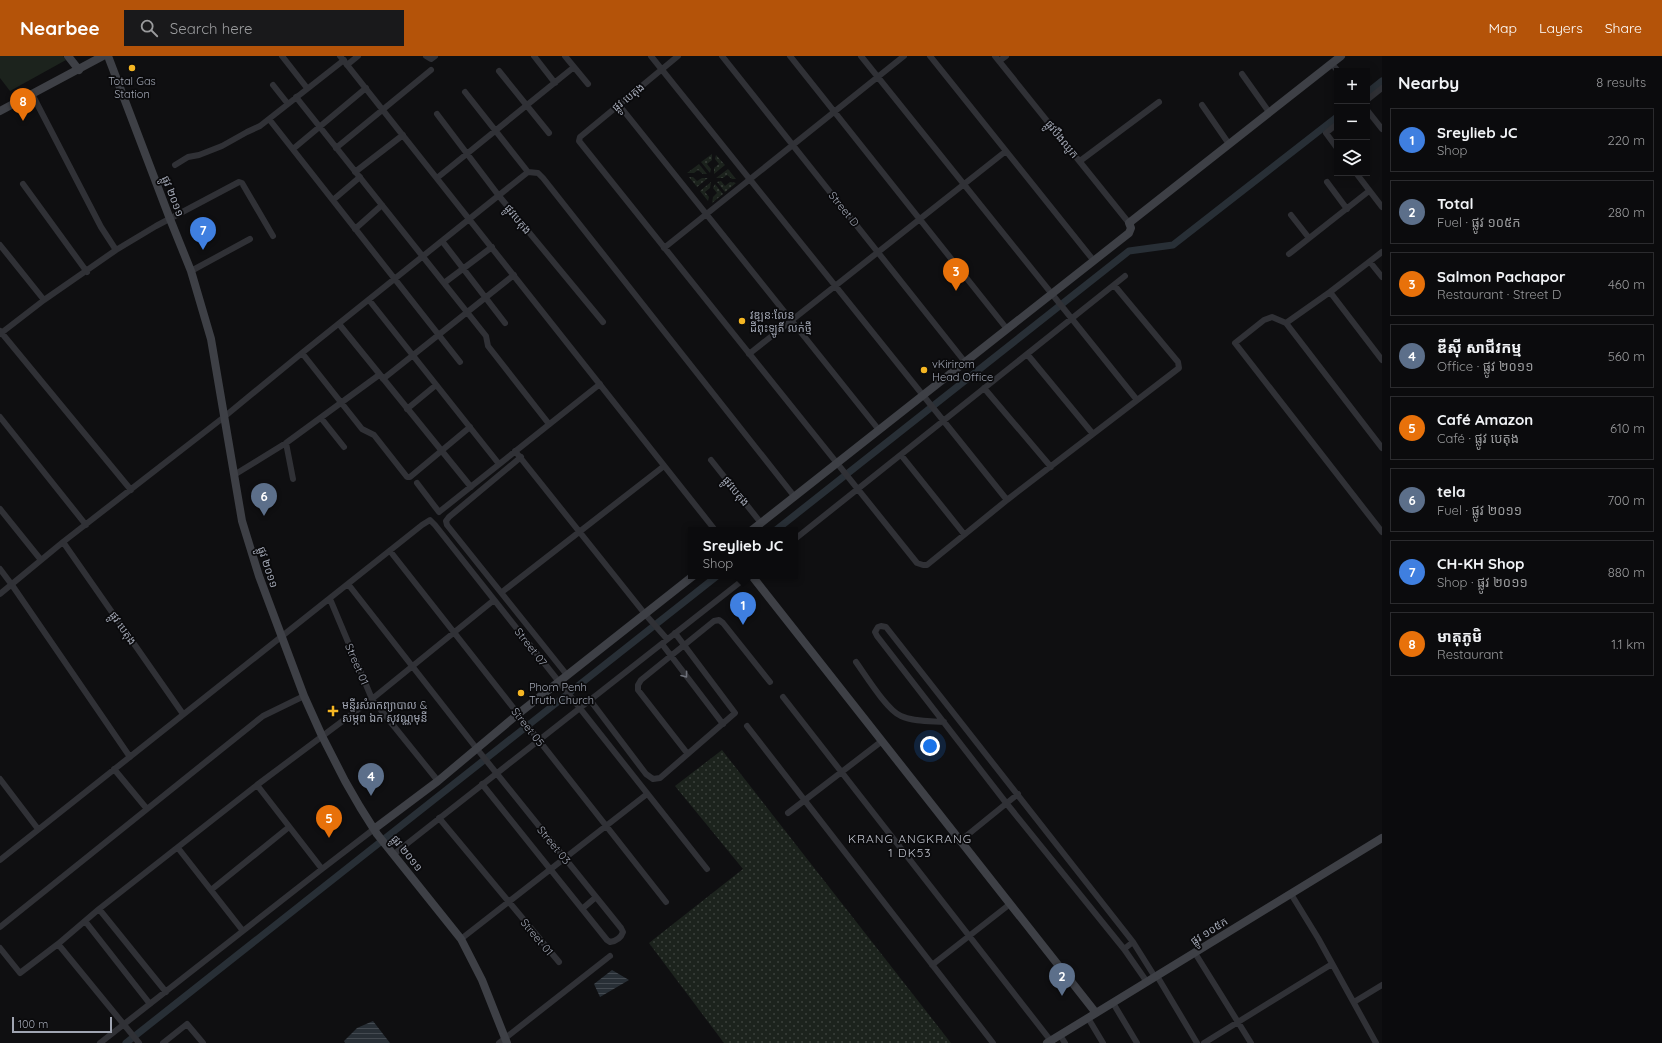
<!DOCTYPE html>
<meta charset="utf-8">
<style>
body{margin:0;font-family:Quicksand,"Noto Sans Khmer",sans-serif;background:#19191b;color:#f1f3f6}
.controls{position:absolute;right:12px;top:12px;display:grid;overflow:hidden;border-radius:0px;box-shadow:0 2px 10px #0003}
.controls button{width:36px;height:36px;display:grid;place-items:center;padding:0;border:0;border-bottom:1px solid #2b2b2e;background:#0b0b0d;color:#f1f3f6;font:20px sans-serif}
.scale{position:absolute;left:12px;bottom:10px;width:100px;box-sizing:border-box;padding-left:4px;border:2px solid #a0a5b2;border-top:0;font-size:11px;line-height:14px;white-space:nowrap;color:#a0a5b2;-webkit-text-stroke:3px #0a0a0c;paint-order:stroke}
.you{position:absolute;left:930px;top:690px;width:14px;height:14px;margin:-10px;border:3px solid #fff;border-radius:50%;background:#1a73e8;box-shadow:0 0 0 6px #1a73e833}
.badge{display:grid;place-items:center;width:26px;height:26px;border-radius:50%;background:#b45309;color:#fff;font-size:13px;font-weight:700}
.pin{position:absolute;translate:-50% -33px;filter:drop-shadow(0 1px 2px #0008)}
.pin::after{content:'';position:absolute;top:21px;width:14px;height:12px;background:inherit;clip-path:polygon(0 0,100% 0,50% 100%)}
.popup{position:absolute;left:688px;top:471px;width:110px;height:52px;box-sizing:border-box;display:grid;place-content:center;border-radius:0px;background:#0b0b0d;filter:drop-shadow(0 1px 3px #0005);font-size:13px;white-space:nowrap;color:#9a9b9d}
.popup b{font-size:15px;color:#f1f3f6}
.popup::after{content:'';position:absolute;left:50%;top:100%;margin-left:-8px;border:8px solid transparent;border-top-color:#0b0b0d}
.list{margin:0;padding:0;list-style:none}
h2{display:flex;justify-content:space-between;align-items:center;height:52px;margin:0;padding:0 16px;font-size:17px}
h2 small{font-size:13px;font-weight:400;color:#9a9b9d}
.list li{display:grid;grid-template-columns:26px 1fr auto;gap:12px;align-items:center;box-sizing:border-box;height:64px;margin:0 8px 8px;padding:0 8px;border:1px solid #2b2b2e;border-radius:0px}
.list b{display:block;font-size:15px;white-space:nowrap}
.list p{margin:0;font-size:13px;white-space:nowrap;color:#9a9b9d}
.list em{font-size:13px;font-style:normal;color:#9a9b9d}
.icon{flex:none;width:22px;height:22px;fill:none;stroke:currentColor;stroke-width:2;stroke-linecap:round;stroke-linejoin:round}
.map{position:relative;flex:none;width:1382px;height:987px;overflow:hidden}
header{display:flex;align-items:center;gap:24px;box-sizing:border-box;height:56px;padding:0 20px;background:#b45309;color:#fff}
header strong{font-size:19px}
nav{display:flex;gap:22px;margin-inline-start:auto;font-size:14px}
.search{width:280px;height:36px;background:#19191b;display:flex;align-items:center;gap:10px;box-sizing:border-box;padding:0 14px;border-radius:0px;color:#9a9b9d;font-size:15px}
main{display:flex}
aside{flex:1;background:#0b0b0d}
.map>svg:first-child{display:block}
.grass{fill:url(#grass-dots)}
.park{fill:#1c231d}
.water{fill:url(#water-rules)}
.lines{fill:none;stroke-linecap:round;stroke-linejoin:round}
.canal{stroke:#282f36;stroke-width:7}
.street{stroke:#303136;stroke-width:6}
.secondary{stroke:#3e4046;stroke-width:8}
.oneway{stroke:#6e717a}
.poi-dot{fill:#f5b623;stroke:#0a0a0c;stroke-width:1.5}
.labels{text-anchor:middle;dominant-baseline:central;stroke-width:3.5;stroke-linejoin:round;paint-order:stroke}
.poi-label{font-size:11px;fill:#a0a5b2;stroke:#0a0a0c;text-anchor:start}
.street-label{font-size:11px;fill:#a0a5b2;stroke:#0a0a0c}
.neighbourhood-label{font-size:12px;letter-spacing:1px;fill:#c1c4ce;stroke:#0a0a0c}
</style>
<header>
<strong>Nearbee</strong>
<div class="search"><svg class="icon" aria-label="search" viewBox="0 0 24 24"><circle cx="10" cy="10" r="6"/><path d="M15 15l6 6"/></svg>Search here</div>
<nav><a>Map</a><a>Layers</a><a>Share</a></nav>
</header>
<main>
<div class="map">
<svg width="1382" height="987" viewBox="0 0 1382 987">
<defs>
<pattern id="grass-dots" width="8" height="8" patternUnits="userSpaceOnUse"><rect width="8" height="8" fill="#1c231d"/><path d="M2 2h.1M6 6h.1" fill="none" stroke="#3a403b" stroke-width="1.8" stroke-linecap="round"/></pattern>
<pattern id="water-rules" width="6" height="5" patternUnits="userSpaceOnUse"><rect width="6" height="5" fill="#282f36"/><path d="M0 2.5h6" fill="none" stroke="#444a51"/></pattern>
</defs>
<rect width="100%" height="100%" fill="#0f0f11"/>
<path class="grass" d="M712 98V104L707 108 711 113 710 117 701 106Z
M716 99 725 109 714 118V112L719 108 715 103Z
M699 108 707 118H703L698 114 694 117H687Z
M728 113 736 123H732L727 119 723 122H716Z
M689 121H693L697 125 702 122H708L697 131Z
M721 125 725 130 730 126 736 127 725 136 717 126Z
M711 126 710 132 705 136 709 141 708 145 700 135Z
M715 128 723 138 712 147 713 141 717 137 713 132Z
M722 694 951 987H724L649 887 743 813 675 730Z"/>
<path class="park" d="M0 0H63L66 4 10 35 0 22Z"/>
<path class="water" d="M612 914 629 924 600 941 594 928Z
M373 965 390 987H345L344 985 357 972Z"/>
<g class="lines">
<path class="canal" d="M1367 37 1382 25
M776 474 1129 195 1173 189 1337 61
M126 987 717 520"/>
<path class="street" d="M282 0 307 32
M340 0 715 474
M426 0 431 3 435 0
M534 0 555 27
M565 0 588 28
M651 0 1007 444
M678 0 580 81 579 85 917 507 923 509H927L1007 444 1179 312 1178 306 1114 229
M722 0 965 306
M790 0 1007 273
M861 0 1137 344
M930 0 1094 205
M995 0 1129 167
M999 5 1006 0
M1332 8 1338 15
M347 9 358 0
M499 15 549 77
M1242 18 1269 56
M273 29 288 48
M465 36 528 116 538 117 543 122 794 440
M32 38 101 171 116 194
M296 41 486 280 488 290 549 368
M1367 44 1382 32
M619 49 879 374
M1202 49 1229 88
M1367 54 1382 73
M437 58 499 140 603 266
M269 63 460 306
M1337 68 1326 77 1337 92
M336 92 431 14
M293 93 366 32
M1080 105 1159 46
M175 109 188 101 199 99 222 90 247 76 260 70 344 4
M355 116 403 79
M1356 117 1382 151
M437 122 574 11
M1327 126 1347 153
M23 128 87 216
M333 144 360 121
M1291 159 1309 182
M355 173 382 149
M442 185 505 267
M0 189 44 244
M664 192 904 0
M1289 198 1369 135
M1370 206 1382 221
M191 215 250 183
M444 227 492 191
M1330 236 1382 304
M369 244 499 408
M1286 267 1330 236 1382 196
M339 268 471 431
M0 275 131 434
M0 278 44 244 116 194 156 170 239 126 242 127 273 180
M302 297 362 373 374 379 407 421H410L470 371
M749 298 1006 95
M1027 298 1093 378
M383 323 514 219
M984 332 1051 411
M407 353 436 329
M0 361 86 469
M321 362 344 391
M286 387 293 423
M1382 392 1286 267 1272 261 1264 264 1235 287 1382 476
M515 395 645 558 667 583
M901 399 964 478
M521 401 449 461 446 465 447 469 567 619
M711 404 761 467
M234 419 286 387 379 319
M417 427 439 456 600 328
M0 453 41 504
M795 483 1125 220
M63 486 183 658
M390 495 666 846
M0 513 12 529 130 701
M348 528 477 693 621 872 623 876C621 882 616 885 610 886L607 884 482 728
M502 536 664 410
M0 538 63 486 224 361 302 297 528 116
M330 543 372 643 438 725
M662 588 723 668
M856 606C866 620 887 654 901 660 914 666 930 665 944 666
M783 641 1051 985
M590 644 646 718 653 723 660 722 735 657 675 577
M747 670 993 987
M687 697 638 634V629L641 624 714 565 719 564 723 567 770 626
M114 713 147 753
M0 723 38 773
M257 729 322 813
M788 757 882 685
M439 762 559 906
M960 785 1018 738
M178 792 243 875
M394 798 748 520
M0 804 422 469 430 464 435 469 707 813
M211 834 289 771
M1291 838 1318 882 1376 987
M99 853 166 936
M582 853 596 841
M85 865 150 948
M0 871 263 660 304 640
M461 883 647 738
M1133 886 1124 893 1007 748 877 580 875 576 878 571 881 570 886 571 1133 886 1155 921
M58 888 139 987
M0 892 20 917 58 888 99 853 257 729 372 643 494 544
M1124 893 1147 926
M1195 897 1251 987
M932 909 1010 848
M1157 920 1197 987
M1354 946 1382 929
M1113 947 1137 987
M1088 962 1103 987
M1060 979 1065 987
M100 987 322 813 374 773
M163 987 187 968 203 987
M499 987 610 900
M1204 987 1332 908"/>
<path class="secondary" d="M68 0 79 14
M108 0 170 163 191 215 211 283 242 465 259 520 304 640 322 680 345 725 360 751 377 778 461 883 482 924 507 987
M0 55 103 0
M752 474 1129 177 1131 172 1129 167 1341 0
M752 520 1096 957
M374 773 438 725 518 658 693 520
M1047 987 1382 782"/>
</g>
<defs><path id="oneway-chevron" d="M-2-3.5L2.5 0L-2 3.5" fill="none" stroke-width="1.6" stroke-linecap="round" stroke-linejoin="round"/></defs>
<use class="oneway" href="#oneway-chevron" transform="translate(685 619) rotate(53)"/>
<g class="poi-dot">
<circle cx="132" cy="12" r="4"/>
<circle cx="742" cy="265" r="4"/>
<circle cx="924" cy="314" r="4"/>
<circle cx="521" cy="637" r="4"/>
<path d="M331 649h4v4h4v4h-4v4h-4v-4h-4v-4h4z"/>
</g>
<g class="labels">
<g class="poi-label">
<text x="132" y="25" text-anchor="middle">Total Gas<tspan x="132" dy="13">Station</tspan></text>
<text x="750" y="259">វឌ្ឍនៈលែន<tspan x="750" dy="13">ដីពុះឡូតិ៍ លក់ថ្មី</tspan></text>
<text x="932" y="308">vKirirom<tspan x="932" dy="13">Head Office</tspan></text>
<text x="529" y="631">Phom Penh<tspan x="529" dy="13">Truth Church</tspan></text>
<text x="342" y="649">មន្ទីរសំរាកព្យាបាល &amp;<tspan x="342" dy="13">សម្ភព ឯក សុវណ្ណមុនី</tspan></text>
</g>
<g class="street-label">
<text transform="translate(628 41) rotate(-39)">ផ្លូវ បេតុង</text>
<text transform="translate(1062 83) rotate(51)">ផ្លូវបឹងឈូក</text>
<text transform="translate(173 140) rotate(69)">ផ្លូវ ២០១១</text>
<text transform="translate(844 153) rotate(51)">Street D</text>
<text transform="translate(518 163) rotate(51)">ផ្លូវបេតុង</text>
<text transform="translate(736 435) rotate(51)">ផ្លូវបេតុង</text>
<text transform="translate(268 511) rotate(72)">ផ្លូវ ២០១១</text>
<text transform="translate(123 572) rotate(55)">ផ្លូវ បេតុង</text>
<text transform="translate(531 591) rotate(52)">Street 07</text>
<text transform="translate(357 608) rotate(67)">Street 01</text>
<text transform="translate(528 671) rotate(52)">Street 05</text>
<text transform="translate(554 789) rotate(51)">Street 03</text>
<text transform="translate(407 797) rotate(51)">ផ្លូវ ២០១១</text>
<text transform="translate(1209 875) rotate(-32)">ផ្លូវ ១០៥ក</text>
<text transform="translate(537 881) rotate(50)">Street 01</text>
</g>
<g class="neighbourhood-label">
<text x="910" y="782">KRANG ANGKRANG<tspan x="910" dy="14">1 DK53</tspan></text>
</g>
</g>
</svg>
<div class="controls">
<button>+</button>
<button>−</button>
<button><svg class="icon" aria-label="layers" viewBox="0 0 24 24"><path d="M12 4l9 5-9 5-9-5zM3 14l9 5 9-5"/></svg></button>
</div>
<div class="scale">100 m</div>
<div class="you"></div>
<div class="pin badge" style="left:743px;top:569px;background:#3f7fe0">1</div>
<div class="popup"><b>Sreylieb JC</b>Shop</div>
<div class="pin badge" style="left:1062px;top:940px;background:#5c6f8a">2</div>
<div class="pin badge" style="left:956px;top:235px;background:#e8710a">3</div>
<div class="pin badge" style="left:371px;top:740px;background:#5c6f8a">4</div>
<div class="pin badge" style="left:329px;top:782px;background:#e8710a">5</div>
<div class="pin badge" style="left:264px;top:460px;background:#5c6f8a">6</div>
<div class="pin badge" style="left:203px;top:194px;background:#3f7fe0">7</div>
<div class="pin badge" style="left:23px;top:65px;background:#e8710a">8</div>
</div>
<aside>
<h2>Nearby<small>8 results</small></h2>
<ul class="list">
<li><span class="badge" style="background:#3f7fe0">1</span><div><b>Sreylieb JC</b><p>Shop</p></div><em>220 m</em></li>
<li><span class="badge" style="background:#5c6f8a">2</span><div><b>Total</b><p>Fuel · ផ្លូវ ១០៥ក</p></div><em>280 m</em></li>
<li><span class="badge" style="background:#e8710a">3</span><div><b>Salmon Pachapor</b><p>Restaurant · Street D</p></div><em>460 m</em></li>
<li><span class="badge" style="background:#5c6f8a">4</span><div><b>ឌីស៊ី សាជីវកម្ម</b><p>Office · ផ្លូវ ២០១១</p></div><em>560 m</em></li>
<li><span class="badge" style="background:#e8710a">5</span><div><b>Café Amazon</b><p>Café · ផ្លូវ បេតុង</p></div><em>610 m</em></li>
<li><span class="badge" style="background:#5c6f8a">6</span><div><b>tela</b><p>Fuel · ផ្លូវ ២០១១</p></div><em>700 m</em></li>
<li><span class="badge" style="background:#3f7fe0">7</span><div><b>CH-KH Shop</b><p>Shop · ផ្លូវ ២០១១</p></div><em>880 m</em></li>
<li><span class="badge" style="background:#e8710a">8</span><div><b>មាតុភូមិ</b><p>Restaurant</p></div><em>1.1 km</em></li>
</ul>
</aside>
</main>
